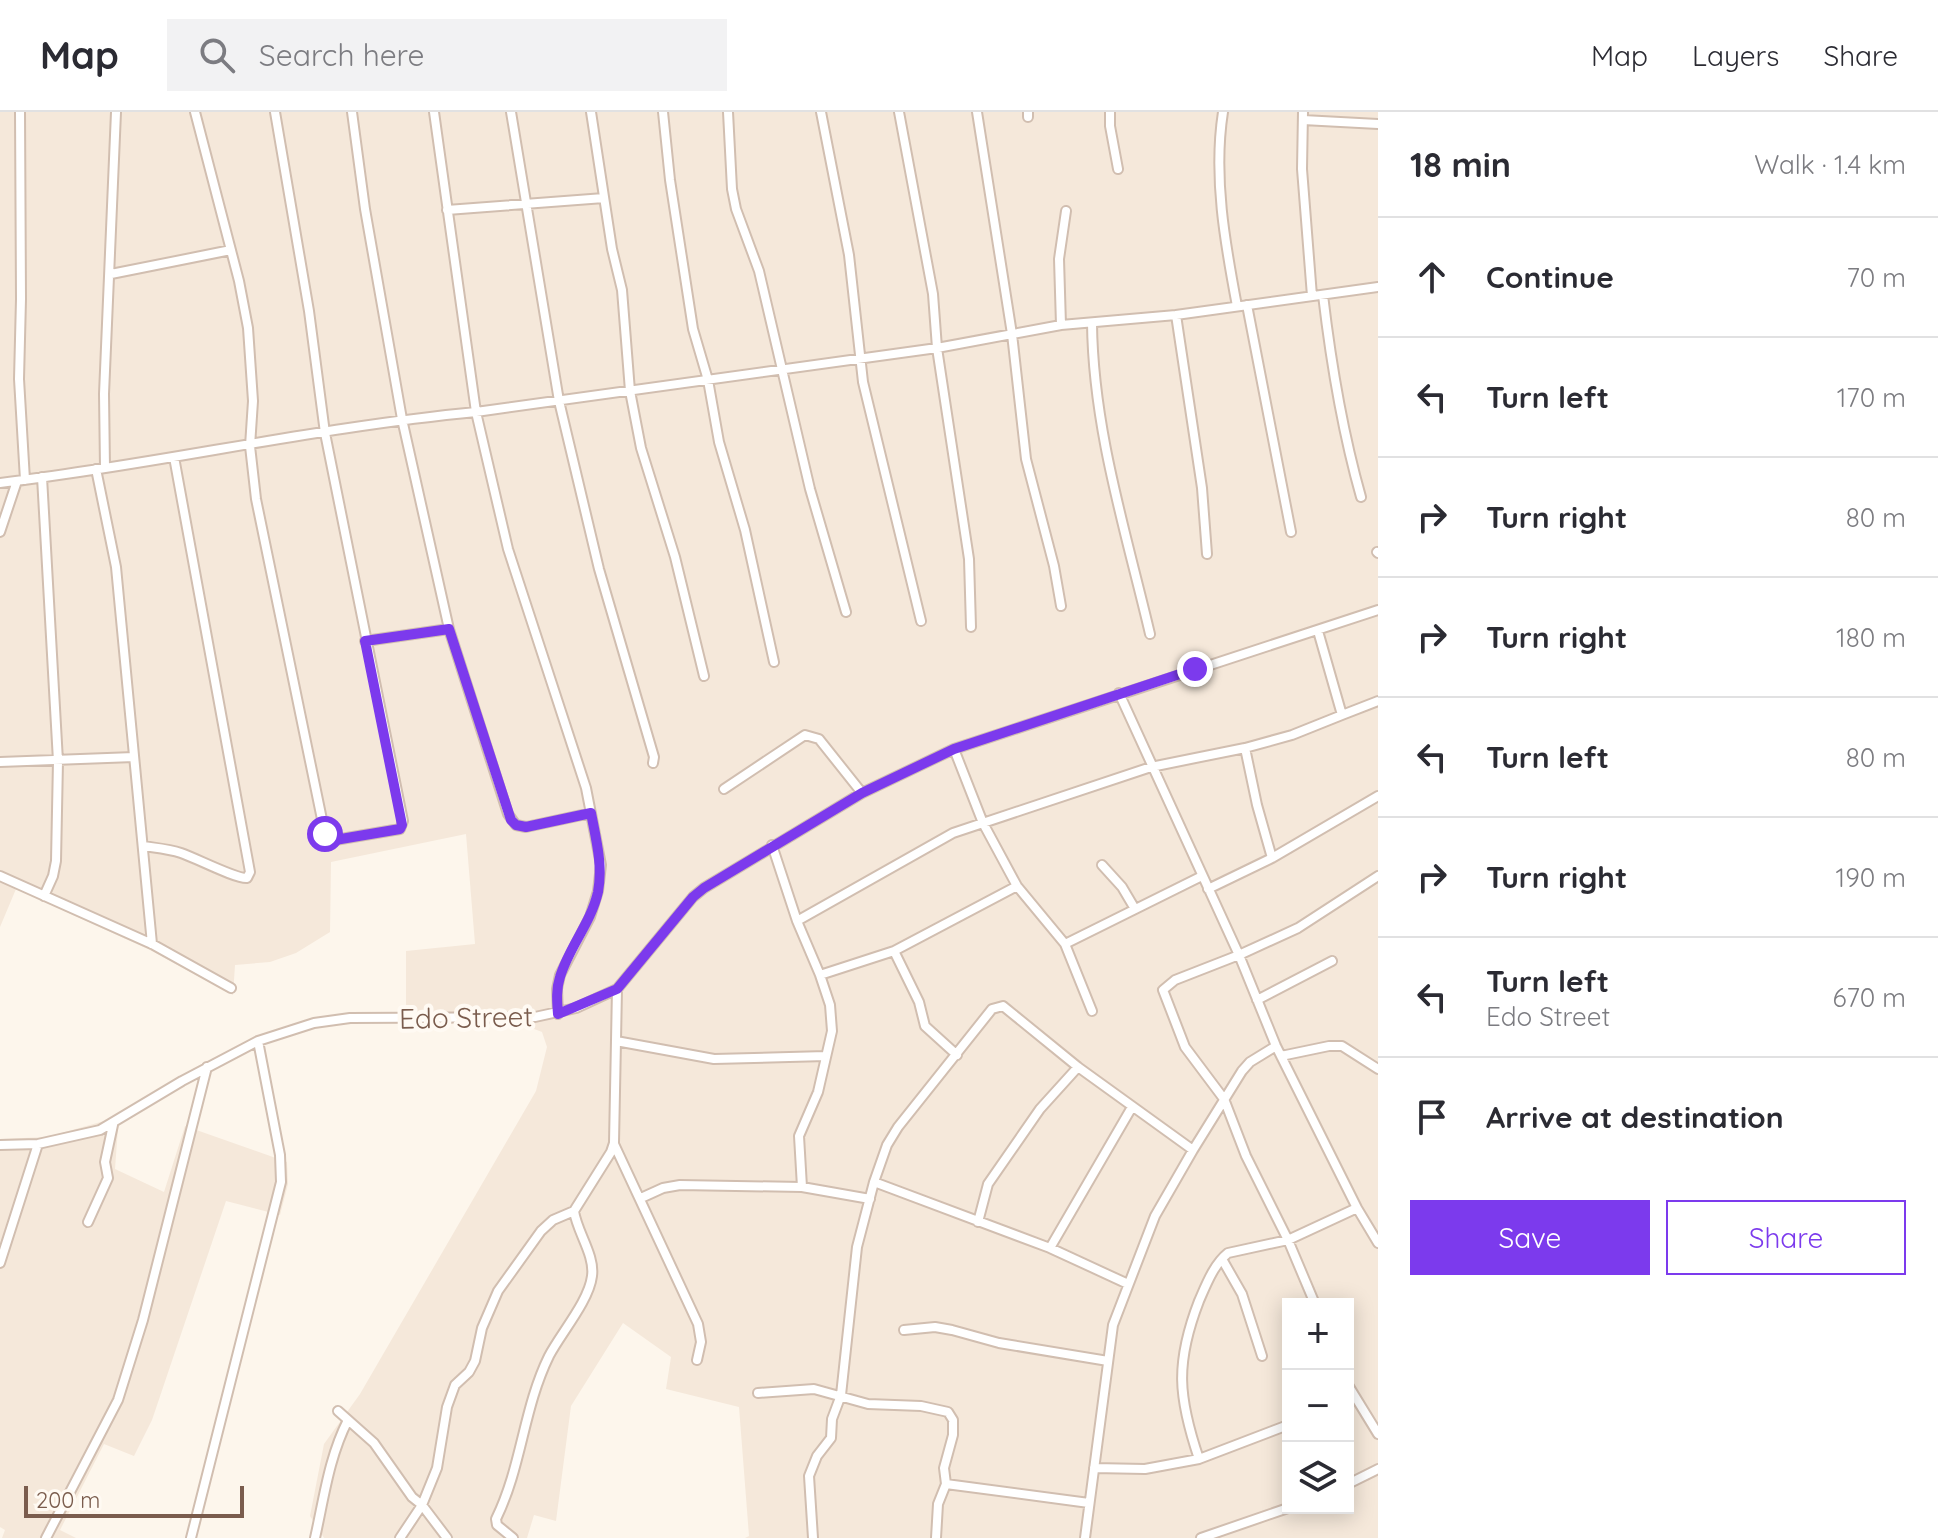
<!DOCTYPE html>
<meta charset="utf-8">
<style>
body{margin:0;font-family:Quicksand,sans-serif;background:#f2f2f3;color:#2b2b33}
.controls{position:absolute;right:24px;bottom:24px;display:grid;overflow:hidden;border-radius:0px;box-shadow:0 4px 20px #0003}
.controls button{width:72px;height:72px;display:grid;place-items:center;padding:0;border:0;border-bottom:2px solid #e1e1e2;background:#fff;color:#2b2b33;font:40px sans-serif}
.scale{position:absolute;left:24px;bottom:20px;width:220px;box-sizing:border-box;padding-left:8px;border:4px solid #7a5c4d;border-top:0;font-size:22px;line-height:28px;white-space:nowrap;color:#7a5c4d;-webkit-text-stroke:6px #fffaf3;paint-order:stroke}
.stop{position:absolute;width:24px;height:24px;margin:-18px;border:6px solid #7c3aed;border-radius:50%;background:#fff}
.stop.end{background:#7c3aed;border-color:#fff;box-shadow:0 2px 8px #0008}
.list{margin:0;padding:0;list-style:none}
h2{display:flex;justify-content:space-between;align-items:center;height:104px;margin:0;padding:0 32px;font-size:34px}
h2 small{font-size:26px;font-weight:400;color:#7c7c81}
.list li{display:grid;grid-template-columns:52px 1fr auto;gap:24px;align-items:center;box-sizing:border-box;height:120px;padding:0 32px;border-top:2px solid #e1e1e2}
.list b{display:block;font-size:30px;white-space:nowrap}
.list p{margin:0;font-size:26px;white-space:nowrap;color:#7c7c81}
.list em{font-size:26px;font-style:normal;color:#7c7c81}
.actions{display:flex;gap:16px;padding:24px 32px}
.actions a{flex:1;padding:18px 0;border:2px solid #7c3aed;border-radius:0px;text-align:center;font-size:28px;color:#7c3aed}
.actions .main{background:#7c3aed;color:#fff}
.icon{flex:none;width:44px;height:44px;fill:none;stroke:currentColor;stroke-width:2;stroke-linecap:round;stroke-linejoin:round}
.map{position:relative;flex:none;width:1378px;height:1426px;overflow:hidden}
header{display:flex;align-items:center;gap:48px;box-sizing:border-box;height:112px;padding:0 40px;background:#fff;border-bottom:2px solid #e1e1e2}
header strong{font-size:38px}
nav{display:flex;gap:44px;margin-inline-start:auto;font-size:28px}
.search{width:560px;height:72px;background:#f2f2f3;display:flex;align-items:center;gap:20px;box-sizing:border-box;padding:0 28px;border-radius:0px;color:#7c7c81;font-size:30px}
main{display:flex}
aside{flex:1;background:#fff}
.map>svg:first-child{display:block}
.residential{fill:#f5e8da;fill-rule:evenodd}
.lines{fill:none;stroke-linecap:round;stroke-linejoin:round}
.street-casing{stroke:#d1beb0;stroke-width:12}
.street{stroke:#fff;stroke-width:8}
.route{stroke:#7c3aed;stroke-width:10}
.labels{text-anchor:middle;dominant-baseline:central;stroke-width:8;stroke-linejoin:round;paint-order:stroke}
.street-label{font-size:28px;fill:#7a5c4d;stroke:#fffaf3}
</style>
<header>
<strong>Map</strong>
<div class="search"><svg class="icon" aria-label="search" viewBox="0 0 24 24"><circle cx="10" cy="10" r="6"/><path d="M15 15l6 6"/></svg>Search here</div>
<nav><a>Map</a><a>Layers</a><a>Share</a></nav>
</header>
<main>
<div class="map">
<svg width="1378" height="1426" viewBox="0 0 1378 1426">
<rect width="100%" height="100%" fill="#fdf6ec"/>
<path class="residential" d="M0 0H1378V1426H745L749 1424 739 1295 666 1277 671 1245 623 1211 571 1294 556 1409 534 1403 527 1426H324L310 1404 324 1332 360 1282 536 979 547 935 542 920 524 913 406 911V839L475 832 466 722 331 750 330 820 296 841 270 850 235 853 233 883 150 838 16 777 0 815ZM1288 1192H1348V1396H1288Z
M115 1006 118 1016 115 1057 164 1080 185 1014 287 1050 288 1072 280 1103 226 1089 152 1308 134 1344 104 1332 60 1418 76 1426H2L5 1418 0 1415V1027L47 1025Z"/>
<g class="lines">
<defs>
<path id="street" d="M20 0 21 187 19 267 25 368
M195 0 239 169 248 216 253 289 250 334 256 387 325 722 335 728 400 717 403 709 325 321 309 199 275 0
M352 0 365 97 402 307 449 517 508 702 516 713 526 715 591 701
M434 0 476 300 508 437 586 676 601 753 598 779 590 805 560 863 557 877 558 902
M511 0 559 289 599 457 654 645 653 651
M591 0 612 137 622 178 630 279 641 336 675 445 704 564
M663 0 670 68 693 217 708 268 719 330 745 418 774 550
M728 0 732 77 736 97 759 159 810 377 846 500
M821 0 849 143 863 270 921 509
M899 0 933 182 937 236 969 447 971 515
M977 0 1012 222 1026 347 1054 454 1061 494
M1110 0V14L1118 57
M1223 0C1213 64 1225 131 1237 194
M1303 0 1302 57 1312 184
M1028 5V0
M1303 8 1378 12
M447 98 604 86
M111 162 231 138
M1323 183C1331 251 1342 318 1361 385
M1247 193 1291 420
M1176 203 1202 376 1207 442
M1092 211C1093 317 1126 420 1150 522
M1061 213 1059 147 1066 99
M105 356 104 282 116 0
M96 357 116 455 152 832
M42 365 58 649 56 749 53 764 44 784
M0 371C159 352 317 315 476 300L937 236 1061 213 1176 203 1378 175
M0 420 17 369
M1377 440 1378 441
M365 529 449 517
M1119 581 1239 843 1276 934 1357 1096 1378 1131
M1342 603 1378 589
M1245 636 1257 693 1272 746
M954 637 983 711 1017 774 1065 832 1092 899
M0 650 134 645
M724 677 805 623 819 627 862 681
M772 733 797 809 820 863 830 893 832 919 818 980 799 1024 802 1075
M143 734C156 736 169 737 181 741 196 746 236 767 247 766L250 760 174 345
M1102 753 1122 775 1135 797
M0 764 152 832 231 876
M1208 777 1272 746 1378 684
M797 809 953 721 1151 655 1245 636 1292 623 1342 603 1318 519
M1065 832 1202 764
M894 839 919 890 925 914 957 943
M820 863 894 839 1017 774
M1257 888 1332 849
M616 929 714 947 826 944
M1281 944 1329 934H1342L1378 957
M614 1032 698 1212 701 1230 697 1248
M0 1033 38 1032 100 1018 182 969 258 929 314 911 350 906 535 905 576 896 617 877 693 785 704 776 862 681 954 637 1378 498
M1193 1038 1242 959 1250 950 1276 934
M874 1070 1050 1136 1128 1172
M641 1086 663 1076 680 1073 802 1075 870 1087
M88 1110 108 1066 105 1050 113 1013
M978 1110 988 1072 1040 997 1078 955
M1050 1136 1132 995
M1222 1147 1242 1182 1262 1244
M0 1151 38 1032
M1315 1192 1288 1128 1246 1044 1224 987 1185 935 1163 878 1175 868 1239 843 1298 816 1378 764
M904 1218 935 1215 952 1218 999 1231 1108 1249
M1348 1273 1378 1322
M758 1281 814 1277 868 1292 921 1294 948 1300 953 1308V1323L944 1356 946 1372 938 1392 936 1426
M338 1299 374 1331 412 1385 422 1393 447 1426
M1199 1347C1178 1285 1175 1251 1199 1189 1206 1173 1214 1152 1228 1141L1288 1128 1357 1096
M1094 1356 1145 1357 1199 1347 1288 1313
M946 1372 1089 1391
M1348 1372 1378 1357
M46 1426 118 1288 143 1208 207 955
M191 1426 281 1070 280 1043 258 929
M315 1426C324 1386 329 1345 348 1308
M400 1426 422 1393 437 1356 447 1295 455 1273 469 1260 475 1249 482 1216 498 1179 541 1119 553 1108 574 1099
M513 1426 497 1413 496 1407C522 1354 523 1297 549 1244 561 1221 589 1189 592 1164 595 1143 577 1120 574 1099L611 1040 614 1031 617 877
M813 1426 809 1364 817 1344 831 1326 832 1307 841 1283 857 1135 874 1070 887 1033 898 1015 992 897 1003 894 1078 955 1193 1038 1155 1104 1113 1213 1085 1426
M1201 1426 1288 1396"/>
</defs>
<use href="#street" class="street-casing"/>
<use href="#street" class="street"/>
</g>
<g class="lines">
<path class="route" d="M325 722 335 728 400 717 402 713 365 529 449 517 511 708 516 713 526 715 591 701C596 727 603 753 598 780 591 811 569 835 560 865 556 877 557 889 558 902L617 877 693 785 704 776 862 681 954 637 1195 557"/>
</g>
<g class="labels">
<g class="street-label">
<text transform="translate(466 905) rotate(-1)">Edo Street</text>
</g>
</g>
</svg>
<div class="controls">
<button>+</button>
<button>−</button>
<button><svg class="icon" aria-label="layers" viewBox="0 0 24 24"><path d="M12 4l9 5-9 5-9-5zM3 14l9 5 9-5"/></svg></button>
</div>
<div class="scale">200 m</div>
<div class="stop" style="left:325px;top:722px"></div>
<div class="stop end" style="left:1195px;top:557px"></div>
</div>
<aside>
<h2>18 min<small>Walk · 1.4 km</small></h2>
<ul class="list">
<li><svg class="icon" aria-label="ahead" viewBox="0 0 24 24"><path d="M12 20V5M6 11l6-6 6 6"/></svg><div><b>Continue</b></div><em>70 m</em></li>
<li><svg class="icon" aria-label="left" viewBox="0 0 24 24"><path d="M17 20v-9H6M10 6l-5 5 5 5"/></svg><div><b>Turn left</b></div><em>170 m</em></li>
<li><svg class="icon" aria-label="right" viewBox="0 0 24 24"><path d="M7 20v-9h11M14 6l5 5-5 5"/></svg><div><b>Turn right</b></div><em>80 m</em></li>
<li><svg class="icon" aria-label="right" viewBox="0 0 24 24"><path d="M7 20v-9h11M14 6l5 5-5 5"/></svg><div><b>Turn right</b></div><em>180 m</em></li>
<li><svg class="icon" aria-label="left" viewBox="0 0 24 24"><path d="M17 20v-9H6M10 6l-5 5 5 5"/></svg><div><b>Turn left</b></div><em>80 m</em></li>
<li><svg class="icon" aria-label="right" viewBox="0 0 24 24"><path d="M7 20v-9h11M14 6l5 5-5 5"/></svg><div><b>Turn right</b></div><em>190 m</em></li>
<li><svg class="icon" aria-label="left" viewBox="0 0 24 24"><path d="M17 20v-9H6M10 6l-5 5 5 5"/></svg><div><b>Turn left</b><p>Edo Street</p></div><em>670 m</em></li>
<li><svg class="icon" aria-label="arrive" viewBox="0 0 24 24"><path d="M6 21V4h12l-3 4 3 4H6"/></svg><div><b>Arrive at destination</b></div></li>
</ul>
<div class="actions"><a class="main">Save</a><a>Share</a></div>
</aside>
</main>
